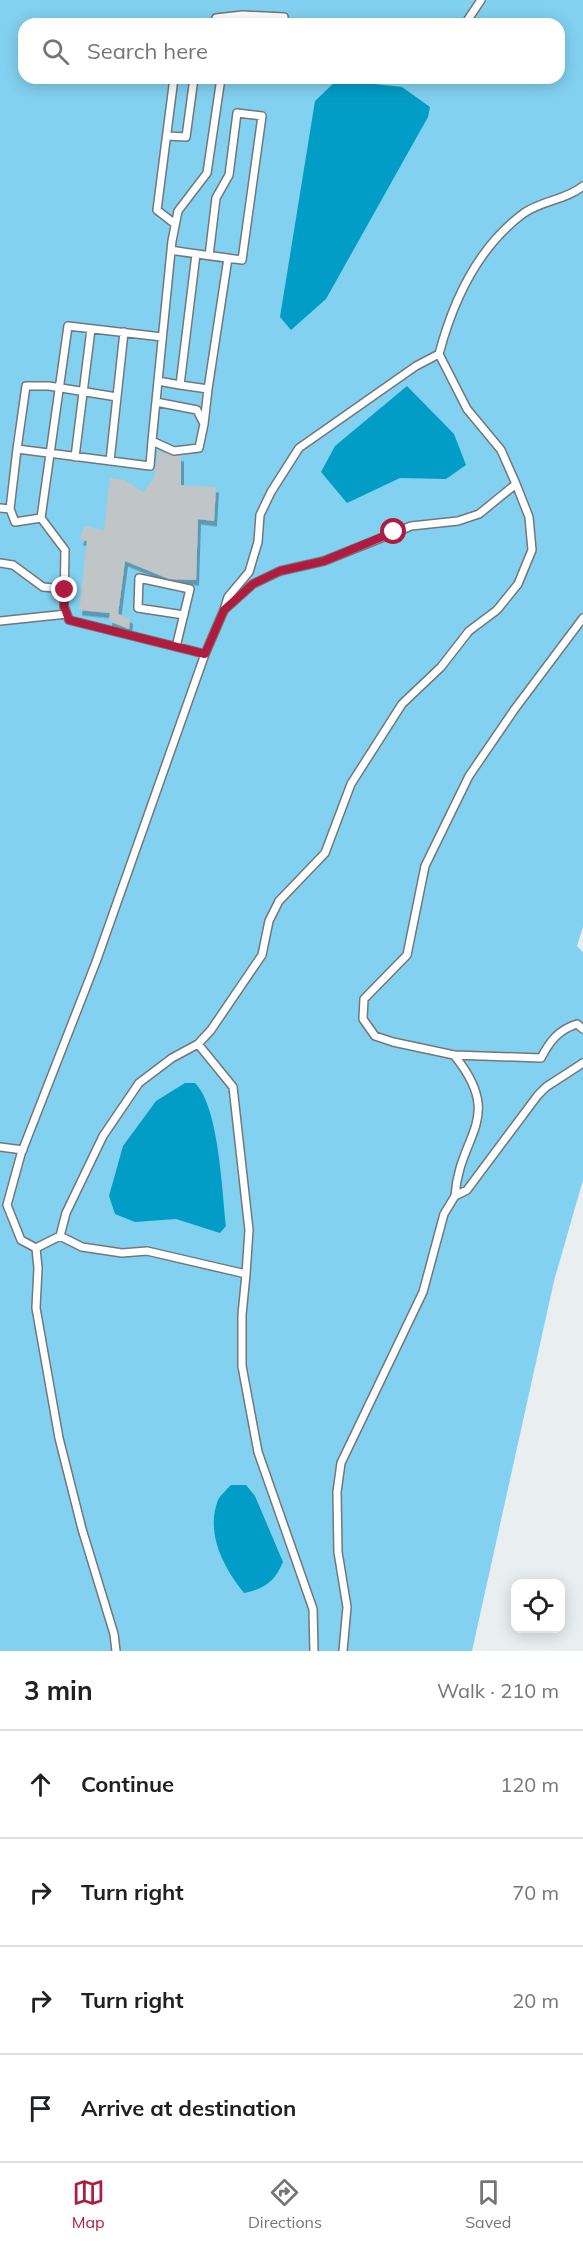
<!DOCTYPE html>
<meta charset="utf-8">
<style>
body{margin:0;font-family:Mulish,sans-serif;background:#f6f6f6;color:#202124}
.controls{position:absolute;right:18px;bottom:18px;display:grid;overflow:hidden;border-radius:12px;box-shadow:0 3px 15px #0003}
.controls button{width:54px;height:54px;display:grid;place-items:center;padding:0;border:0;border-bottom:2px solid #e0e0e0;background:#fff;color:#202124;font:30px sans-serif}
.stop{position:absolute;width:18px;height:18px;margin:-14px;border:4px solid #af1c3f;border-radius:50%;background:#fff}
.stop.end{background:#af1c3f;border-color:#fff;box-shadow:0 2px 6px #0008}
.list{margin:0;padding:0;list-style:none}
h2{display:flex;justify-content:space-between;align-items:center;height:78px;margin:0;padding:0 24px;font-size:26px}
h2 small{font-size:20px;font-weight:400;color:#757577}
.list li{display:grid;grid-template-columns:39px 1fr auto;gap:18px;align-items:center;box-sizing:border-box;height:108px;padding:0 24px;border-top:2px solid #e0e0e0}
.list b{display:block;font-size:22px;white-space:nowrap}
.list em{font-size:20px;font-style:normal;color:#757577}
.icon{flex:none;width:33px;height:33px;fill:none;stroke:currentColor;stroke-width:2;stroke-linecap:round;stroke-linejoin:round}
.map{position:relative;flex:none;width:583px;height:1651px;overflow:hidden}
.search{position:absolute;background:#fff;box-shadow:0 3px 15px #0003;left:18px;right:18px;top:18px;height:66px;display:flex;align-items:center;gap:15px;box-sizing:border-box;padding:0 21px;border-radius:18px;color:#757577;font-size:22px}
.sheet{height:510px;background:#fff}
nav{display:flex;justify-content:space-around;align-items:center;box-sizing:border-box;height:84px;border-top:2px solid #e0e0e0;background:#fff;font-size:16px;color:#757577}
nav a{display:grid;justify-items:center;gap:3px}
nav .on{color:#af1c3f}
.map>svg:first-child{display:block}
.green{fill:#82d1f0;fill-rule:evenodd}
.water{fill:#029dc6}
.building{fill:#c0c5c7;filter:url(#shadow)}
.lines{fill:none;stroke-linecap:round;stroke-linejoin:round}
.service-casing{stroke:#72777a;stroke-width:10}
.service{stroke:#fff;stroke-width:7}
.route{stroke:#af1c3f;stroke-width:8}
</style>
<div class="map">
<svg width="583" height="1651" viewBox="0 0 583 1651">
<defs>
<filter id="shadow"><feDropShadow dx="3" dy="5.5" stdDeviation="0" flood-color="#0004"/></filter>
</defs>
<rect width="100%" height="100%" fill="#e9eff1"/>
<path class="green" d="M0 0H583V927L577 946 583 952V1180L554 1281 472 1651H0ZM24 24H559V78H24Z"/>
<path class="water" d="M337 80 402 87 430 107 428 117 326 299 291 330 280 317 315 101Z
M407 386 454 434 466 465 446 479 400 478 347 503 321 472 335 446Z
M185 1083H195C219 1107 222 1191 226 1226L220 1233 176 1219 135 1222 115 1214 109 1196 123 1146 156 1101Z
M231 1485H246L255 1496 283 1562C275 1581 265 1589 244 1593 224 1568 205 1533 218 1500 221 1495 227 1489 231 1485Z"/>
<path class="building" d="M158 452 181 456V485L216 487 214 521 198 519 196 580 169 579 125 561 118 614 130 618 129 629 109 621 110 613 79 610 87 541 80 540 84 526 104 530 110 478 125 480 143 492 154 478Z"/>
<g class="lines">
<defs>
<path id="service" d="M214 24 216 18 243 15 284 17V24
M465 24 481 0
M174 78 157 210 175 224
M167 136 186 137 194 78
M171 250C195 254 219 257 242 260L262 116 237 113 229 175 216 198 209 256
M162 337 68 326 41 518 65 550 64 606 69 620 205 654
M439 354C453 301 479 246 524 213 543 200 566 200 583 186
M158 381 180 385 196 254
M180 385 208 389 228 258
M117 397 49 386H26L17 449 150 466 152 441
M156 402 197 410 204 424 199 448 174 451 152 441 172 241 178 211 207 173 221 78
M204 424 208 389
M75 457 91 329
M110 461 124 332
M0 508 10 509 17 449
M10 509 15 522 41 518
M0 563 13 565 43 587 65 589
M223 613 228 597 249 572 258 542 260 515 271 492 299 448 416 366 439 354 467 409 501 450 516 484 479 514 458 521 411 526 324 561 280 571 253 584 224 610 205 654 96 962 21 1154 7 1205 21 1240 36 1248 60 1236 66 1213 103 1136 139 1083 172 1058 198 1044 211 1030 262 955 269 921 279 901 325 853 351 784 402 704 441 667 469 631 497 610 518 584 532 550 529 517 516 484
M583 618 514 710 469 776 425 866 407 955 364 999 363 1019 375 1036 393 1042 454 1055 541 1058C550 1041 558 1030 577 1024L583 1029
M0 621 67 614
M176 647 190 589 139 578 138 608 184 615
M454 1055C506 1119 459 1134 455 1196L467 1190 538 1095 546 1087 583 1063
M0 1147 23 1150
M60 1236 82 1247 122 1253 147 1251 246 1274 249 1230 233 1087 198 1044
M36 1248 38 1268 36 1308 59 1438 82 1529 114 1634 116 1651
M246 1274 242 1315V1366L258 1452 313 1609 314 1651
M343 1651 347 1607 338 1552 337 1492 341 1463 423 1292 444 1214 455 1196"/>
</defs>
<use href="#service" class="service-casing"/>
<use href="#service" class="service"/>
</g>
<g class="lines">
<path class="route" d="M65 590 64 606 69 620 205 654 224 610 253 584 280 571 324 561 394 532"/>
</g>
</svg>
<div class="controls">
<button><svg class="icon" aria-label="locate" viewBox="0 0 24 24"><circle cx="12" cy="12" r="6"/><path d="M12 2v4M12 18v4M2 12h4M18 12h4"/></svg></button>
</div>
<div class="stop" style="left:394px;top:532px"></div>
<div class="stop end" style="left:65px;top:590px"></div>
<div class="search"><svg class="icon" aria-label="search" viewBox="0 0 24 24"><circle cx="10" cy="10" r="6"/><path d="M15 15l6 6"/></svg>Search here</div>
</div>
<section class="sheet">
<h2>3 min<small>Walk · 210 m</small></h2>
<ul class="list">
<li><svg class="icon" aria-label="ahead" viewBox="0 0 24 24"><path d="M12 20V5M6 11l6-6 6 6"/></svg><div><b>Continue</b></div><em>120 m</em></li>
<li><svg class="icon" aria-label="right" viewBox="0 0 24 24"><path d="M7 20v-9h11M14 6l5 5-5 5"/></svg><div><b>Turn right</b></div><em>70 m</em></li>
<li><svg class="icon" aria-label="right" viewBox="0 0 24 24"><path d="M7 20v-9h11M14 6l5 5-5 5"/></svg><div><b>Turn right</b></div><em>20 m</em></li>
<li><svg class="icon" aria-label="arrive" viewBox="0 0 24 24"><path d="M6 21V4h12l-3 4 3 4H6"/></svg><div><b>Arrive at destination</b></div></li>
</ul>
</section>
<nav>
<a class="on"><svg class="icon" aria-label="map" viewBox="0 0 24 24"><path d="M3 6l6-2 6 2 6-2v14l-6 2-6-2-6 2zM9 4v14M15 6v14"/></svg>Map</a>
<a><svg class="icon" aria-label="directions" viewBox="0 0 24 24"><path d="M12 3l9 9-9 9-9-9zM9 14v-3h6M13 9l2 2-2 2"/></svg>Directions</a>
<a><svg class="icon" aria-label="saved" viewBox="0 0 24 24"><path d="M7 4h10v16l-5-4-5 4z"/></svg>Saved</a>
</nav>
